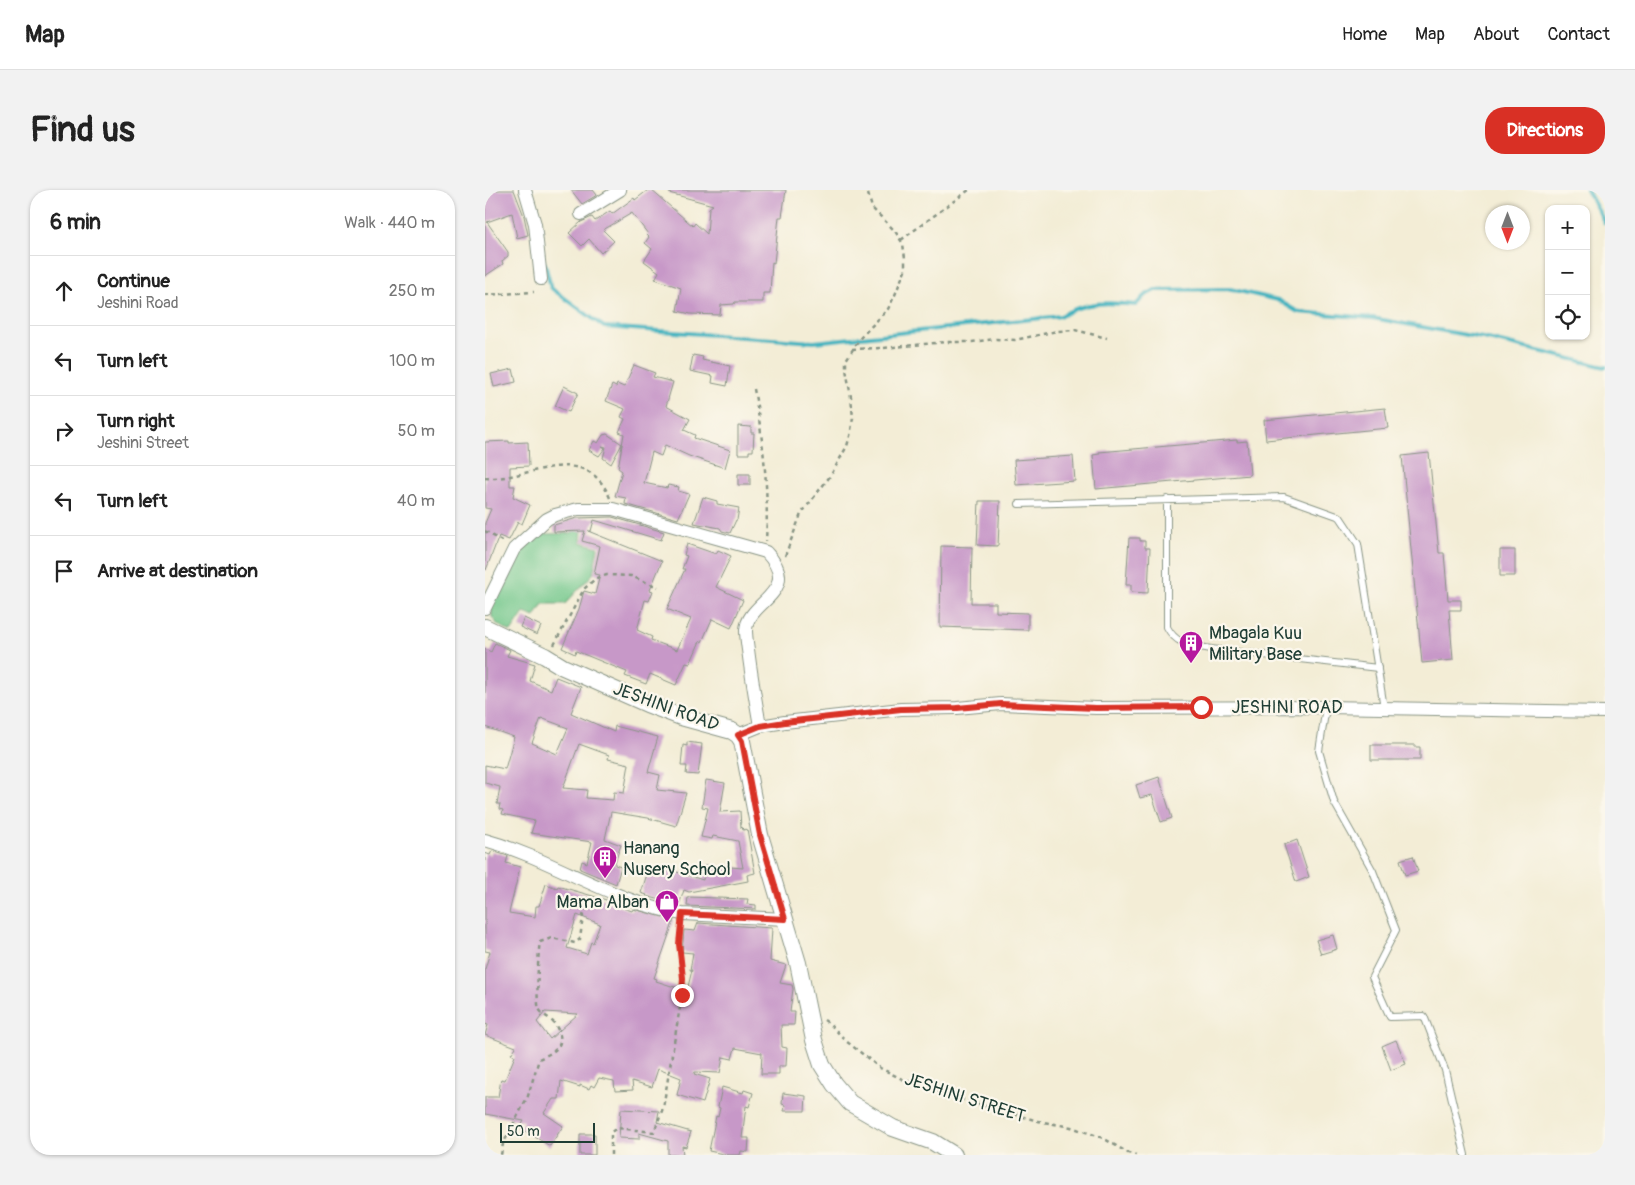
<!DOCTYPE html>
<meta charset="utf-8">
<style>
body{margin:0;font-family:Pangolin,sans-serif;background:#f2f2f2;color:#222}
.controls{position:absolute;right:15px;top:15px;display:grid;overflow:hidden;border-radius:10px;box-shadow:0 1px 4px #0004}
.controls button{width:45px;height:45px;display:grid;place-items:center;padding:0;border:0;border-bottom:1px solid #e0e0e0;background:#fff;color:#222;font:25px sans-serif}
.compass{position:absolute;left:1000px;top:15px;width:45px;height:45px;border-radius:50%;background:#fff;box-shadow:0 1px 4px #0004;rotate:180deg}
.scale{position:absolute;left:15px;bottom:12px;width:95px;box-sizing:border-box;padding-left:5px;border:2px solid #1f3d34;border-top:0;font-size:14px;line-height:18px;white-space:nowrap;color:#1f3d34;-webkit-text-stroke:4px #fbf7ec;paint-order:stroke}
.stop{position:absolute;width:15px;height:15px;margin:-11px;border:4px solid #d93025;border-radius:50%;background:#fff}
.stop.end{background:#d93025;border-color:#fff;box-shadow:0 1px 5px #0008}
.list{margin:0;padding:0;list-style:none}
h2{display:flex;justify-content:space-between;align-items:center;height:65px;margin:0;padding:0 20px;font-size:21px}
h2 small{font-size:16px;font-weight:400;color:#767676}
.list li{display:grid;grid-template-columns:32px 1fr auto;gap:15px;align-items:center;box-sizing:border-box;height:70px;padding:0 20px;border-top:1px solid #e0e0e0}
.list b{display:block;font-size:19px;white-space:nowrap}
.list p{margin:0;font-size:16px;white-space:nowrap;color:#767676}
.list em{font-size:16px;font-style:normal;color:#767676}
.icon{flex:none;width:28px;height:28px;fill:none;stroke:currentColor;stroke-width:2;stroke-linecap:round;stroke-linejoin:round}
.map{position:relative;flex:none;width:1120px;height:965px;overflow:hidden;border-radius:20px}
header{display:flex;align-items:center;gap:30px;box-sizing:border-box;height:70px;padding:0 25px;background:#fff;border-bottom:1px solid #e0e0e0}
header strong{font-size:24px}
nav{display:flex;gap:28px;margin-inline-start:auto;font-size:18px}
.intro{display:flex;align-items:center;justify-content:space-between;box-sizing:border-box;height:120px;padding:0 30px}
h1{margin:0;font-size:35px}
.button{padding:12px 22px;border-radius:20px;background:#d93025;color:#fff;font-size:18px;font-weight:700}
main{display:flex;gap:30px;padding:0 30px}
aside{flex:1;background:#fff;border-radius:20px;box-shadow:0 1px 4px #0004}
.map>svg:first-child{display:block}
.green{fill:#73c78b;stroke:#498260}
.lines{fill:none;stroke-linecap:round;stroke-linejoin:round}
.stream{stroke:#45b4c0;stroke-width:4}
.building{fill:#c798c8;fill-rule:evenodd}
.service-casing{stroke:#899585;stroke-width:8}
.minor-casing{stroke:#899585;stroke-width:14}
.tertiary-casing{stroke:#899585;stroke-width:18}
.path{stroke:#899585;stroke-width:2.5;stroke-dasharray:4 4;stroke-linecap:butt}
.service{stroke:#fff;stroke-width:6}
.minor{stroke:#fff;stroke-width:12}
.tertiary{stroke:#fff;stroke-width:16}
.route{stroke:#d93025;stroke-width:6}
.labels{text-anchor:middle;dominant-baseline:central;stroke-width:4.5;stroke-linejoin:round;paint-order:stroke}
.poi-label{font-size:18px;fill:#1f3d34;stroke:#fbf7ec;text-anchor:start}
.street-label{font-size:18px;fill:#1f3d34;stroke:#fbf7ec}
</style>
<header>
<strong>Map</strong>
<nav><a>Home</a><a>Map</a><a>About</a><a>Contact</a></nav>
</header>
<div class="intro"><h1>Find us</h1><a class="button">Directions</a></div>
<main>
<aside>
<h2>6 min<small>Walk · 440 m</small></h2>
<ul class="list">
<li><svg class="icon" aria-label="ahead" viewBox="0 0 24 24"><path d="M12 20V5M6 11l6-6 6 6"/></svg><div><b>Continue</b><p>Jeshini Road</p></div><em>250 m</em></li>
<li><svg class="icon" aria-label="left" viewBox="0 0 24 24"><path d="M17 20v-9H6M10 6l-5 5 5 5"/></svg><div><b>Turn left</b></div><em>100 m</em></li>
<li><svg class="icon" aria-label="right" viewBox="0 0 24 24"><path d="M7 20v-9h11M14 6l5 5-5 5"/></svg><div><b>Turn right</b><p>Jeshini Street</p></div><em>50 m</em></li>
<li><svg class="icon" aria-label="left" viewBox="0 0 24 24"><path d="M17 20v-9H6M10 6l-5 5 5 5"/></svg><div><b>Turn left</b></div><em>40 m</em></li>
<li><svg class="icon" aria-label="arrive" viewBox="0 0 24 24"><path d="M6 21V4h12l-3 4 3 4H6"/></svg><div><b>Arrive at destination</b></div></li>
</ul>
</aside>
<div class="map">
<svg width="1120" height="965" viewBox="0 0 1120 965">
<rect width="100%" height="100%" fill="#fbf7ec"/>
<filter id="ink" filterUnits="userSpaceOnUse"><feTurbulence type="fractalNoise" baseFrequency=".02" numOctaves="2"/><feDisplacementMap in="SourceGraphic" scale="10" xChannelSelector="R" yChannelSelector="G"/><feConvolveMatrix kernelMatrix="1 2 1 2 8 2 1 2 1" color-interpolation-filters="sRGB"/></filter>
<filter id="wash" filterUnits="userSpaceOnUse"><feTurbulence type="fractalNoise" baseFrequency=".0096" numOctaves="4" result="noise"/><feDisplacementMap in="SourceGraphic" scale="20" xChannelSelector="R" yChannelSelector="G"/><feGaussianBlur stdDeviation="1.12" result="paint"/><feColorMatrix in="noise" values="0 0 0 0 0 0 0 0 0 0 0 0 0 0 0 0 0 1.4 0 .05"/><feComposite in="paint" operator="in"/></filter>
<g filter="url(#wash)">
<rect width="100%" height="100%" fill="#f3edd6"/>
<path class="green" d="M55 340 61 344 86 343 90 340H97L96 352 113 357 108 384 80 414H58L50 427 39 423 26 442 13 435 7 427 6 411 25 366Z"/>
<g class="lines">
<path class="stream" d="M1102 0 1120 33
M60 74 66 98 119 137 329 152 576 126C600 111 624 112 651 115L659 106 670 100 745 99 793 110 813 122 887 128 1003 149 1120 177"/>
</g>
<g id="blocks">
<path class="building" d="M0 0H29L39 26 43 45 32 48 27 23 2 32 23 62V66L17 71 18 74 0 86Z
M86 0H108L112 5 97 14Z
M163 0H166L208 36 210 33 222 44 224 18 228 15 184 3 185 0H301L297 27H294L289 73 287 72 285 103H278V112H250L249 114 236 115 235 125 206 124 192 121 196 98 170 89 174 82 159 71 167 59 160 53 164 47 162 45 163 44 147 23 118 40 129 51 116 63 104 49 97 56 84 43 96 32 107 27 110 31 125 21 127 24 149 8 150 10Z
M208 165 218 167 217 170 245 176 242 196 227 193 228 186 205 181Z
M149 175 170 183 168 187 188 192 181 216 205 229 199 240 210 245 209 248 245 260 240 278 204 266 180 255 176 266 167 262 159 293 182 298 183 295 194 297 193 301 204 304 193 329 140 314 141 308 130 306 137 281 133 278 139 244 134 242 140 229 136 227 140 219 121 211 127 195 131 197 132 194 139 197Z
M28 179 31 192 9 197 6 184Z
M79 196 93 203 84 222 70 216Z
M900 218 903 238 781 250 779 230Z
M253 236 266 237V243H269L268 261H264V264H253Z
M122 244 137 254 126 274 118 268 121 257 117 256 120 258 114 266 104 260 109 251 113 253 118 245Z
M752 250V252L762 251 765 285 611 299 608 265 614 264V262Z
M24 251V253L43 252 44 276 25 277V296H30L28 307 45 315 37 334 33 332 24 350 14 346 1 380H0V333L6 319 0 318V252Z
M944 263 954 363H959L963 410H976V420H964L968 470 937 473 917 266Z
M588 266 590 291 531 295 529 270Z
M253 284H265V295H253Z
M218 307 232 311V314L254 318 252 330H251L245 343 237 341 235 338 209 333Z
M494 311H515L513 356 492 355Z
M127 327 179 342 176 350 109 330 106 341H103L177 371 165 400 168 401 164 411 160 410 152 440 167 447 166 450 192 460 206 429 182 419 200 379H197L202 366 199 365 202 354 231 364 233 360 246 366 231 397 258 410 250 429 246 438 227 429 217 452 215 451 205 474 201 473 191 495 165 484 161 494 140 486 142 482 91 461 90 464 77 458 94 419 99 401 110 404 115 385 109 384 115 356 97 351 100 341 69 342V335L92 328Z
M644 348H655V351H660V358H665L663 403 646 402V395H641Z
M456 356 487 357 486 413H511V422L543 423V440L455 437Z
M1015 360H1030V386H1015Z
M39 428 56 436 52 445 35 437Z
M10 453 25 460 22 466 50 474 45 491 66 500 71 487 96 497 86 523 129 542 130 536 173 547 163 582 175 585 172 600 201 603 191 636 163 628 126 622 120 649 136 655 130 672V675L136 677 131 694 95 679 97 671 102 673 107 652 46 643 50 631 17 624 18 620 14 619 15 614H12L15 597 0 593V575L20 579 29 547 0 537V459L6 462ZM56 528 83 538 72 564 47 553ZM94 554 124 565 123 569 144 574 139 603 129 602 128 610 101 608 102 600 78 598Z
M202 552 217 554 213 585 201 584 202 576H196L198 555 202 556Z
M886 555H929V557H935V570H886Z
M674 587 687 628 676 632 667 605 655 608 651 595Z
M221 590 240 593 235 622 255 621 256 638 257 637 258 640 262 639 270 683 262 685 263 691 204 702 199 700 194 715 161 706 162 705 156 703 163 681 180 686 182 679 218 690 220 675 258 678 253 651 228 646 227 649 216 647 223 618 217 617Z
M812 650 824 687 811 692 799 655Z
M7 661 23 666 21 673 35 677 24 723 50 727 51 716H54L61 694 72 698 73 696 125 711 124 713 147 721 148 719 189 730 169 788 172 789 171 791 202 801 207 780H205L208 763 197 762 199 740 210 741 213 733 287 738 285 771 301 775 295 793 307 795 308 799 305 822H310L309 835H296L297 857 302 858 301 876H294V884H276L277 863 250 858 247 869 238 867 235 883 210 882 209 884 225 889 218 913 192 905 196 888 173 879 167 897 147 891 148 900 130 901 129 891 114 888 109 897 106 895 104 899 95 895V897L76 891 74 909H68L59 923 78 936 65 956 35 938 39 931 0 924V907H13L16 889 20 890 30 866 26 864 31 857 0 845 3 835 0 834V779L5 762 0 761V663L5 665ZM92 725 115 734 108 753 106 752 102 764 82 758ZM60 822 93 824 65 849 52 832Z
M928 666 933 681 920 685 915 670Z
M203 707 263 709 262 714 271 715V719L202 716Z
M848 745 852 759 836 764 831 750Z
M911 850 921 874 906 880 897 856Z
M237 897 258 903 259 900 268 903 264 917 261 916 257 948H264L263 962 256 961 255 965H243L224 961 231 926 233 927 235 918 233 917Z
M298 903 321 906 320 921H299L300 915 297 914Z
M136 919 174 921 172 932 206 942 201 957 197 956 198 965H183V951L154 943V949L134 948Z
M95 944H110V965H95Z"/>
</g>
</g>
<g filter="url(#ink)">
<use href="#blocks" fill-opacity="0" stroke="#899585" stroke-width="1"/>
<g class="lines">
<defs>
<path id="service" d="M682 309V437C692 456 707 455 726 459L893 478
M534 314 799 307 855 327 873 354 899 518
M841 517 834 561 849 612 888 681 911 740 887 787 905 827 939 826 960 880 980 965"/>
<path id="minor" d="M40 0 50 34 56 89
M96 24 135 0
M0 418 29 359 62 329 70 325 93 319H128L281 362C319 402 262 411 261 440 261 449 263 458 264 467 267 490 271 513 275 536
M253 545 275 536 300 532 416 519 472 518 516 514 611 518 841 517 1120 522
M0 650C68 669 127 712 197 724L300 729"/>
<path id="tertiary" d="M0 437 60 466 78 477 162 514 196 527 247 541 253 545 257 551 275 645 313 773 329 850 337 875 349 894 365 913 408 938 448 952 469 965"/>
</defs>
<use href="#service" class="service-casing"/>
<use href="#minor" class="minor-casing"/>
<use href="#tertiary" class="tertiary-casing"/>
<path class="path" d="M416 50 484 0
M0 105 49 102
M367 159 398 158 461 152H487L511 149 530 150 572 141 590 140 622 148
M269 199C278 249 284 299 281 351
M0 288C44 291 100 249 125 308
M0 341 20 353
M300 366 316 324 346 285 362 256 365 246 368 228 366 207 361 179V170L376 147 403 119 410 105 420 80V68L418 54 410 41 387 18 382 0
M69 455 99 399 111 388 122 385 146 386 173 397
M339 830 345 834 361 851 395 878 417 889 465 906 553 931 586 937 618 948 643 963 651 965
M16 965 18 954 43 906 54 869C66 863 80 858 74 842 72 838 71 835 68 832 64 828 57 824 54 819 51 814 53 760 55 752L67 748 90 753 95 749 98 726 104 706
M126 965V942L132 938 169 942 178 918 197 805C198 781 193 759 196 735"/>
<use href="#service" class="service"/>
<use href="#minor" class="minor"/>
<use href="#tertiary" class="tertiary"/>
</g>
</g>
<g class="lines" filter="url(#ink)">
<path class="route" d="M197 805 198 788 194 754 197 724 300 729 275 645 257 551 253 545 275 536 300 532 416 519 472 518 516 514 611 518 716 517"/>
</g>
<defs>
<symbol id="building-pin" viewBox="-11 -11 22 30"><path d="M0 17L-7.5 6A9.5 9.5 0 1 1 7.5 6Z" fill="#b5179e" stroke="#fbf7ec"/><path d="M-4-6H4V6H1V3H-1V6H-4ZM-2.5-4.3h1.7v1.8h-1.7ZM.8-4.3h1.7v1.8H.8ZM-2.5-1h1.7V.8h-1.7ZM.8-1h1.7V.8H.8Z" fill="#fff"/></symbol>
<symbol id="shop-pin" viewBox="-11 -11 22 30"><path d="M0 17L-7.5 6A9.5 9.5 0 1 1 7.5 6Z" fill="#b5179e" stroke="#fbf7ec"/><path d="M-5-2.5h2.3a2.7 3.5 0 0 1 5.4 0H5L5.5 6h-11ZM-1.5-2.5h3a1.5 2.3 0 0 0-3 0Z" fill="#fff"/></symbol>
</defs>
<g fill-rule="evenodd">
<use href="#building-pin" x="692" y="439" width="28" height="38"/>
<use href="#building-pin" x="106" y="654" width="28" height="38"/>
<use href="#shop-pin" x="168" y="698" width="28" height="38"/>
</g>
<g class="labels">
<g class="poi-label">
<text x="724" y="443">Mbagala Kuu<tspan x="724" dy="21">Military Base</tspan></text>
<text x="138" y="658">Hanang<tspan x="138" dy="21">Nusery School</tspan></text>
<text x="164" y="712" text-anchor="end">Mama Alban</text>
</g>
<g class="street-label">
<text transform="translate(181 517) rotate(20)">JESHINI ROAD</text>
<text x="802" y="517">JESHINI ROAD</text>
<text transform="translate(480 908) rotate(18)">JESHINI STREET</text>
</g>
</g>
</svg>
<div class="controls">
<button>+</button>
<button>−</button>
<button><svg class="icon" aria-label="locate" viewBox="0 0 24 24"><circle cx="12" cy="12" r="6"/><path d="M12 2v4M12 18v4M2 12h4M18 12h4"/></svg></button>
</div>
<svg class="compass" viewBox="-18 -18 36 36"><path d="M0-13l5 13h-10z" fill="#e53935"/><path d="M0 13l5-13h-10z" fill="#767676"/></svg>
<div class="scale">50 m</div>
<div class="stop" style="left:716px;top:517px"></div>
<div class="stop end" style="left:197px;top:805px"></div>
</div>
</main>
